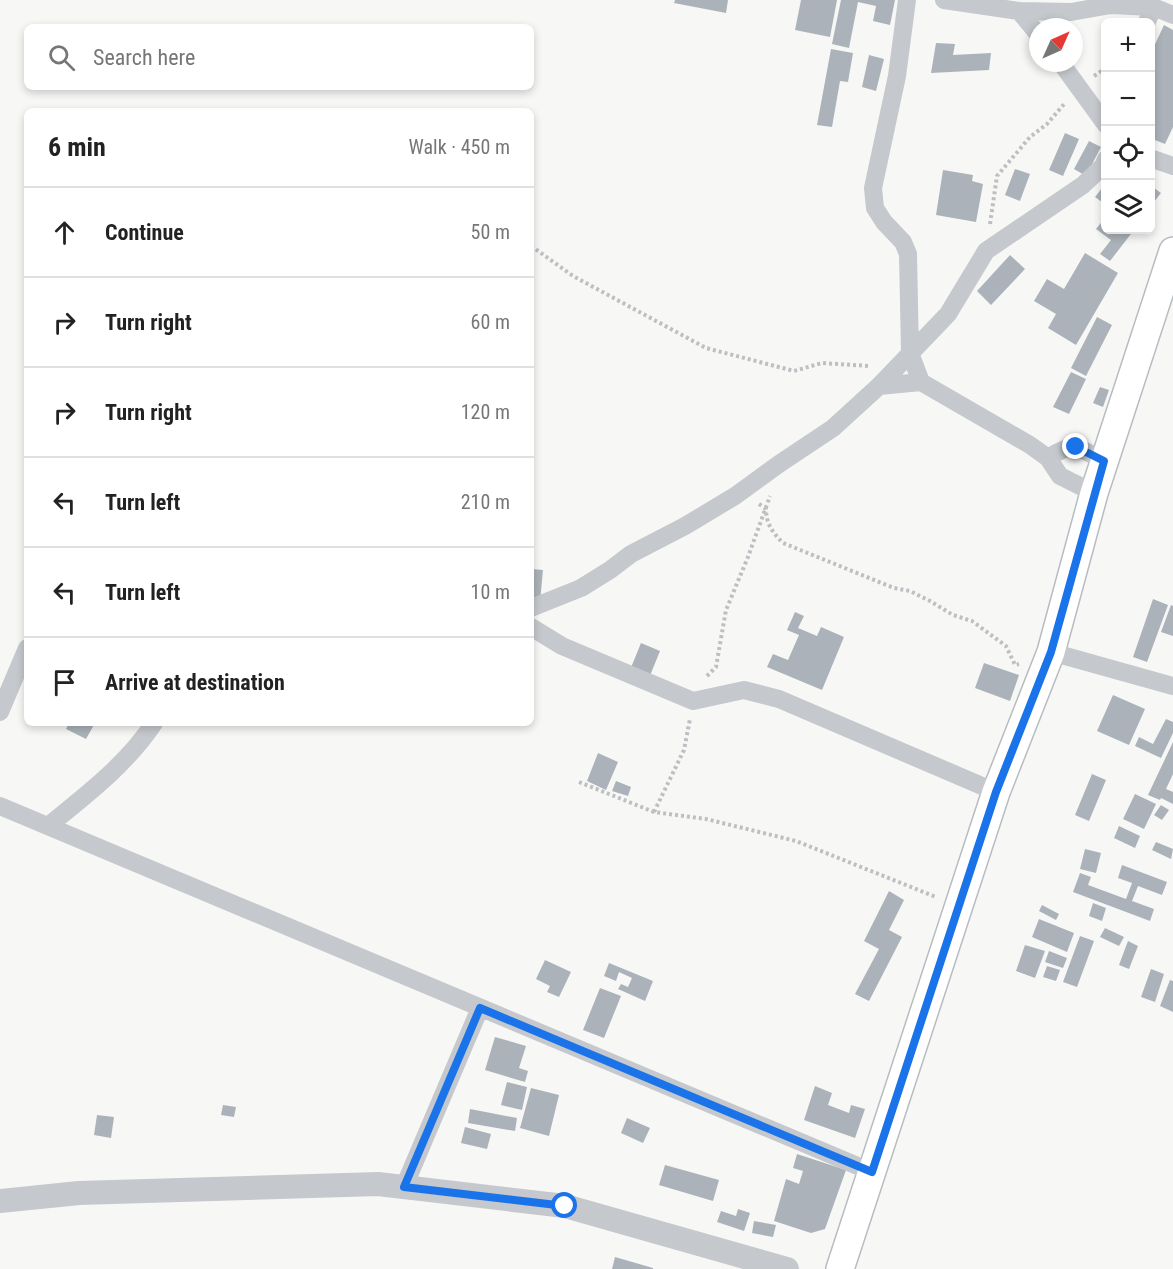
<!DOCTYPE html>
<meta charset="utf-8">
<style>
body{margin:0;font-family:"Roboto Condensed",sans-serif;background:#f6f6f6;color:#222}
.controls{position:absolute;right:18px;top:18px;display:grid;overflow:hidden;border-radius:9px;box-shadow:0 3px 9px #0003}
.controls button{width:54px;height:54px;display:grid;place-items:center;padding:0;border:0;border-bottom:2px solid #e0e0e0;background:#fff;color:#222;font:30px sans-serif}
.compass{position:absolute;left:1029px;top:18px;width:54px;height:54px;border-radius:50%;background:#fff;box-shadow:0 3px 9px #0003;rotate:45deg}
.stop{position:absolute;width:18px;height:18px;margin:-14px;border:4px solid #1a73e8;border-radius:50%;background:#fff}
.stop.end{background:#1a73e8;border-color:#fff;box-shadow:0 2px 6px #0008}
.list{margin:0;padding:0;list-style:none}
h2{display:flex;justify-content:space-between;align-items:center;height:78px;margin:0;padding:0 24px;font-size:26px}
h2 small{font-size:20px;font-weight:400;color:#767676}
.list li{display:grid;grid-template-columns:39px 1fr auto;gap:18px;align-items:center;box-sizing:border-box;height:90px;padding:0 24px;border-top:2px solid #e0e0e0}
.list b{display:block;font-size:22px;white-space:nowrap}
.list em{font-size:20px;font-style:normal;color:#767676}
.icon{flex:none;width:33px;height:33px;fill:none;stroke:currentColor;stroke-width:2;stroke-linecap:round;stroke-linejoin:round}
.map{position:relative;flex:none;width:1173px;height:1269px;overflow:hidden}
.search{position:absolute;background:#fff;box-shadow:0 3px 9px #0003;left:24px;top:24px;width:510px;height:66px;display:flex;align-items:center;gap:15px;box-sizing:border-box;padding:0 21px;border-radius:9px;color:#767676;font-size:22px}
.panel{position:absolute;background:#fff;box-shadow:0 3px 9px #0003;left:24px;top:108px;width:510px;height:618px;border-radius:9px}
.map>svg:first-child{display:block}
.building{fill:#abb2b9}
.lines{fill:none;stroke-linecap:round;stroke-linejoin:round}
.secondary-casing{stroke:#b7bcc1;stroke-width:30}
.path{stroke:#bdbfc2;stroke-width:4;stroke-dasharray:3 3;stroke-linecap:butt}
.minor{stroke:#c5c8cc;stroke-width:18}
.tertiary{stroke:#c5c8cc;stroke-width:24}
.secondary{stroke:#fff;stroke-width:27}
.route{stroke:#1a73e8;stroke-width:8}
</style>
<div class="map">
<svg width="1173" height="1269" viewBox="0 0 1173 1269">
<rect width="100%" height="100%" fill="#f7f8f5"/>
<path class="building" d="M675 0H728L726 13 674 3Z
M801 0H837L830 37 795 30Z
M841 0H895L890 25 873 21 876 6 858 2 849 48 832 44Z
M1164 25 1173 30V127L1165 144 1150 138V55Z
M936 43 955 44 953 55 991 53 989 70 931 73Z
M831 49 853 53 848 82 840 81 832 127 817 125Z
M869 55 884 59 876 91 862 87Z
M1065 133 1079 139 1063 176 1049 170Z
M1089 141 1101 147 1086 176 1074 169Z
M1015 169 1030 174 1020 201 1005 195Z
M943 170 973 175 972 181 983 184 976 222 936 215Z
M1106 183V205L1095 197Z
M1150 185 1161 193 1150 207Z
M1104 219 1106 230H1134L1110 261 1100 254 1111 240 1096 229Z
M1085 253 1118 273 1076 345 1048 328 1056 314 1034 301 1047 279 1064 289Z
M1010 255 1025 269 991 305 977 291Z
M1097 317 1112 325 1086 376 1071 368Z
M1071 372 1086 379 1069 414 1053 407Z
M1100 387 1109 390 1103 407 1093 403Z
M531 569 543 570 540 602 531 601Z
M1153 599 1168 605 1147 662 1133 657Z
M1171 605 1173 606V636L1161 632Z
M795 612 804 616 798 628 817 636 821 627 844 637 822 690 767 667 773 654 788 660 799 635 787 630Z
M641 643 660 651 649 678 630 670Z
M984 663 1019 675 1010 701 975 688Z
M1113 695 1145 709 1129 745 1097 731Z
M1166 719 1173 722V733L1161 758 1135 746 1139 737 1153 744Z
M69 723H95L86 739 66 729Z
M1173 742V774L1166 789 1173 792V804L1161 798 1160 800 1148 795Z
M598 753 618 762 606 790 587 781Z
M1092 774 1106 780 1089 821 1075 815Z
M616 781 631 787 628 796 612 791Z
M1135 794 1156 804 1144 829 1123 819Z
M1161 805 1169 810 1162 820 1154 815Z
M1119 826 1140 836 1135 848 1114 838Z
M1156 842 1173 849 1171 859 1152 850Z
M1085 849 1101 853 1096 873 1080 869Z
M1122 865 1167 882 1162 895 1138 886 1132 901 1154 909 1150 921 1073 892 1080 873 1091 877 1088 885 1126 899 1132 883 1118 878Z
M889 891 904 900 889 930 902 937 869 1001 855 994 879 949 864 941Z
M1093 903 1106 908 1102 921 1089 916Z
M1042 905 1059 914 1056 920 1039 911Z
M1039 919 1074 933 1067 952 1032 937Z
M1105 928 1124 937 1119 946 1100 937Z
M1080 936 1094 941 1077 987 1063 982Z
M1128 941 1138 946 1129 969 1119 965Z
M1025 945 1045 951 1035 978 1016 971Z
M1049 951 1067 958 1063 968 1045 962Z
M545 960 571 972 559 997 547 992 550 986 536 979Z
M609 963 653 981 645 1001 618 989 621 984 628 987 632 978 619 972 616 981 604 976Z
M1047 966 1060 970 1056 981 1043 977Z
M1151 969 1164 974 1155 1002 1141 997Z
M1170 980 1173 981V1012L1160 1006Z
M600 988 621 996 604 1038 583 1030Z
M495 1037 526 1046 519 1068 528 1071 525 1082 485 1070Z
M507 1082 527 1087 522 1110 501 1105Z
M815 1086 832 1093 828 1105 849 1113 851 1105 865 1109 855 1138 804 1120Z
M531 1088 559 1095 549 1136 520 1128Z
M223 1105 236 1107 234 1117 221 1115Z
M470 1109 517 1118 515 1131 468 1123Z
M97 1115 114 1117 111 1138 94 1135Z
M627 1118 650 1128 643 1143 621 1133Z
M465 1127 491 1134 487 1149 461 1143Z
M797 1154 846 1170 825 1229 811 1233 774 1221 786 1179 799 1184 803 1171 793 1168Z
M665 1165 719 1180 713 1201 659 1185Z
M738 1209 750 1213 744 1231 717 1222 721 1211 736 1216Z
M754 1221 776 1225 773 1237 752 1233Z
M615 1257 653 1268V1269H612Z"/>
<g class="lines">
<defs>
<path id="secondary" d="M840 1269 996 792 1051 652 1094 493 1173 251"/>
</defs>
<use href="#secondary" class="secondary-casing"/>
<path class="path" d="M1094 76 1106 68
M990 224 997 176 1030 137 1047 124 1065 103
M531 246 573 276 706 348 794 371 822 363 869 366
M759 504 766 509C766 524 773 533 783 543L894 588 910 591 930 601 953 615 972 621 1006 646 1015 665 1019 664
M707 676 716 667 726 610 748 557 770 496
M579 782 654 812 706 819 796 841 936 897
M654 812 684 750 690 719"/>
<path class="minor" d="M907 0 897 76 873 188 875 208 884 222 903 242 908 254 910 353 921 382
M944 0 1019 11 1038 34
M1019 11 1071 12 1111 5 1153 7
M1147 22 1153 7 1173 15
M1061 63 1106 125
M1150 158 1173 166
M879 386 921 382 1030 445 1048 458C1075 440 1078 448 1104 461
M1048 458 1060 476 1094 493
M531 608 581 588 610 570 631 554 685 526 735 496 779 464 833 428 879 386 948 314 986 251 1083 185 1103 166 1106 159
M531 627 562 646 693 701 744 690 779 699 996 792
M1051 652 1173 686
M0 712 27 648
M0 806 872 1172
M48 826C86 795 127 764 154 723
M404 1187 480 1008"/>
<path class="tertiary" d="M0 1201 79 1193 378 1184 565 1206 787 1269"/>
<use href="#secondary" class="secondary"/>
</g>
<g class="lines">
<path class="route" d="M565 1206 404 1187 480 1008 872 1172 996 792 1051 652 1104 461 1076 447"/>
</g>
</svg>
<div class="controls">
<button>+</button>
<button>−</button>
<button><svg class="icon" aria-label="locate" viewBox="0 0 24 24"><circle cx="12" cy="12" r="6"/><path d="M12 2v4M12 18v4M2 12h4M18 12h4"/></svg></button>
<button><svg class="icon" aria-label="layers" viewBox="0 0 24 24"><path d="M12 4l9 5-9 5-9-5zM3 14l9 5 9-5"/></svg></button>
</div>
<svg class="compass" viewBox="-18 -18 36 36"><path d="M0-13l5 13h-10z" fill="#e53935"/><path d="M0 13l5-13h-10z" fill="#767676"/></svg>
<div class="stop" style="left:565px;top:1206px"></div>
<div class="stop end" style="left:1076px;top:447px"></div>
<div class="search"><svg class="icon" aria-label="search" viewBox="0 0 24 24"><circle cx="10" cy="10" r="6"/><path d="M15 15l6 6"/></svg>Search here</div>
<section class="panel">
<h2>6 min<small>Walk · 450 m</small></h2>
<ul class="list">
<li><svg class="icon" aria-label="ahead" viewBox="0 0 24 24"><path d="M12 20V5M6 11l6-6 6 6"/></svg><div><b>Continue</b></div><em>50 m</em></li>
<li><svg class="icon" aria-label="right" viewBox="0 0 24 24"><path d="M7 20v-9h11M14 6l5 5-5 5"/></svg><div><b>Turn right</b></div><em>60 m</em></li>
<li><svg class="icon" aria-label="right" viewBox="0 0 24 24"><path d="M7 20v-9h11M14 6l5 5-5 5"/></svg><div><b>Turn right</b></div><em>120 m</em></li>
<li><svg class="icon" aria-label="left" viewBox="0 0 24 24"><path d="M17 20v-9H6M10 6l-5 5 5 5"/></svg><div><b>Turn left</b></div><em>210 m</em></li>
<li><svg class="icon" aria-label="left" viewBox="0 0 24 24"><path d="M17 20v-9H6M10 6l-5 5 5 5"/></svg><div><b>Turn left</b></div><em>10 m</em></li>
<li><svg class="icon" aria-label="arrive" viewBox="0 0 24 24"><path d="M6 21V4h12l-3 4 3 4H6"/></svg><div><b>Arrive at destination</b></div></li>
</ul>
</section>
</div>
